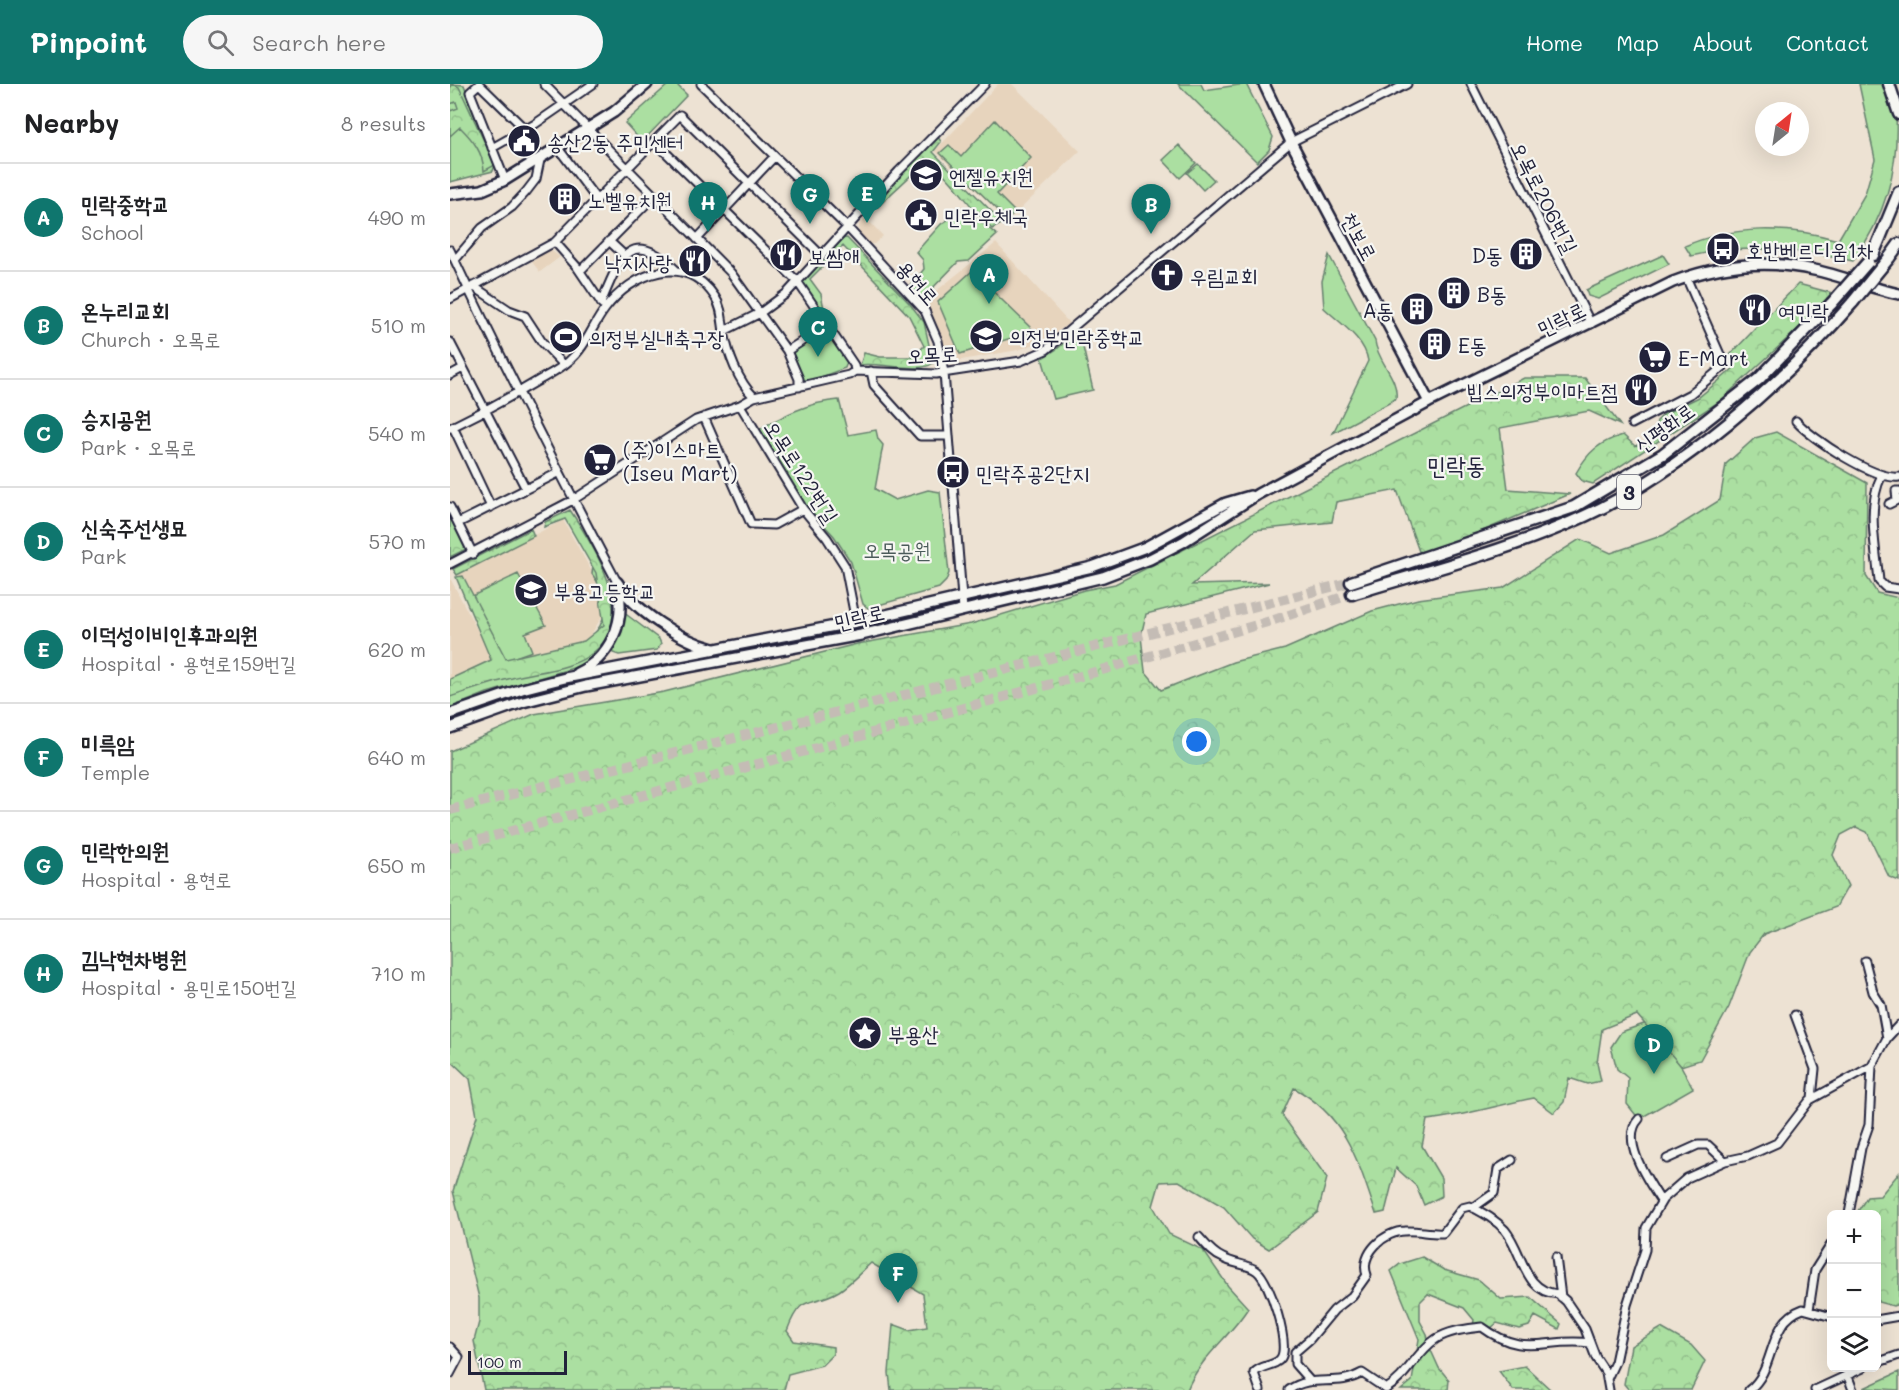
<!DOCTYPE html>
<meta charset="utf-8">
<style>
body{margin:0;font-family:Mali,"Poor Story",sans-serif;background:#f6f6f6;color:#202124}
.controls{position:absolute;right:18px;bottom:18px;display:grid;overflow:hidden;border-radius:9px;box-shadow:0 6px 24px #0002}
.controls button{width:54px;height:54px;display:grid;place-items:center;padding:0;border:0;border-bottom:2px solid #e0e0e0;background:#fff;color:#202124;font:30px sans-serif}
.compass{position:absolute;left:1305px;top:18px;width:54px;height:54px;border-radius:50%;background:#fff;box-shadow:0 6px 24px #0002;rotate:30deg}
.scale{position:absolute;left:18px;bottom:15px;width:99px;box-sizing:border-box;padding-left:6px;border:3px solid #22223b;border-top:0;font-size:16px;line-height:21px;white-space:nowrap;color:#22223b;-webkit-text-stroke:4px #f6f6f2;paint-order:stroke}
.you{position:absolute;left:747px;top:658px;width:21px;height:21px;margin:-15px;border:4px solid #fff;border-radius:50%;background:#1a73e8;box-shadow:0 0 0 9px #1a73e833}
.badge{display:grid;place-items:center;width:39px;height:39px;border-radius:50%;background:#0f766e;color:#fff;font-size:20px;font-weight:700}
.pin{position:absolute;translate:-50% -50px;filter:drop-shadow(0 2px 3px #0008)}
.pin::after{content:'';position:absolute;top:32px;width:21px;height:18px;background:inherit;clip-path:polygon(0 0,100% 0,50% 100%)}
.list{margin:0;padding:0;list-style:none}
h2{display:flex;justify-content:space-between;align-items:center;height:78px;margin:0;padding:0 24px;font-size:26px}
h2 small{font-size:20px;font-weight:400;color:#757577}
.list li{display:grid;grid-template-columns:39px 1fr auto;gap:18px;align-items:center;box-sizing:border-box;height:108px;padding:0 24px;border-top:2px solid #e0e0e0}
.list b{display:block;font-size:22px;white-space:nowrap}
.list p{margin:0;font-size:20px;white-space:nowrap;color:#757577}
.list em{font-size:20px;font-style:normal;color:#757577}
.icon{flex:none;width:33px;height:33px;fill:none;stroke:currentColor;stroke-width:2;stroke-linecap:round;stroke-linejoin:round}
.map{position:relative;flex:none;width:1449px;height:1306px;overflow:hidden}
header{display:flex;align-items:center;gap:36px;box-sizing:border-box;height:84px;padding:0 30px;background:#0f766e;color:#fff}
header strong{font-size:28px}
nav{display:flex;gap:33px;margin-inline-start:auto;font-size:21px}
.search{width:420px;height:54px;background:#f6f6f6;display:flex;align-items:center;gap:15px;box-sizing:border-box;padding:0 21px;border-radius:33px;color:#757577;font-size:22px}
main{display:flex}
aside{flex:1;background:#fff}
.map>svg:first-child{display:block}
.built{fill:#e7d4bd}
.green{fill:#abdfa1;stroke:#66806e;stroke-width:1.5}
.forest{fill:url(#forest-crowns);stroke:#66806e;stroke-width:1.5}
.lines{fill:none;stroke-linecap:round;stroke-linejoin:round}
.highway-tunnel{stroke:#c4bcb5;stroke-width:10;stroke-dasharray:10 5;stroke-linecap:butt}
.minor-casing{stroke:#22223b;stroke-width:11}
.major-casing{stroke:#22223b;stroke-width:14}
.highway-casing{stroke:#22223b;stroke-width:15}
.minor{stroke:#f6f6f2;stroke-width:7}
.major{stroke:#f6f6f2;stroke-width:9}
.highway{stroke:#f6f6f2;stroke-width:10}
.highway-bridge-casing{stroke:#22223b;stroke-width:15;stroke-linecap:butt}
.highway-bridge{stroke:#f6f6f2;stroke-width:10}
.labels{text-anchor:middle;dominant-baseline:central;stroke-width:4.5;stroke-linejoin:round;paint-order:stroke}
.shield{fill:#f6f6f2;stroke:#626272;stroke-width:1.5}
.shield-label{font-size:20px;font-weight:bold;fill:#22223b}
.poi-label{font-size:21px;fill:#22223b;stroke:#f6f6f2;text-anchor:start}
.street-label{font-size:21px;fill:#22223b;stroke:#f6f6f2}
.park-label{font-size:21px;fill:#4b5b5a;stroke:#f6f6f2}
.quarter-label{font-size:24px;fill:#22223b;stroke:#f6f6f2}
</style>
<header>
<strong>Pinpoint</strong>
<div class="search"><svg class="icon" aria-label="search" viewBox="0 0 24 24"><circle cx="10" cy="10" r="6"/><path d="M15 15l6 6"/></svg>Search here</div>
<nav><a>Home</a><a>Map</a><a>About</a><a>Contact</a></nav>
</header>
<main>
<aside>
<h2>Nearby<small>8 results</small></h2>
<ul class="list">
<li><span class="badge">A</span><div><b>민락중학교</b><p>School</p></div><em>490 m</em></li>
<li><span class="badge">B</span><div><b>온누리교회</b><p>Church · 오목로</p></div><em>510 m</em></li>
<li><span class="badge">C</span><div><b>승지공원</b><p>Park · 오목로</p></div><em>540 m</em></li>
<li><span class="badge">D</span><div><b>신숙주선생묘</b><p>Park</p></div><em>570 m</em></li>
<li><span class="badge">E</span><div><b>이덕성이비인후과의원</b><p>Hospital · 용현로159번길</p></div><em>620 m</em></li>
<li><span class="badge">F</span><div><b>미륵암</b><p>Temple</p></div><em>640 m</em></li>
<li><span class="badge">G</span><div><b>민락한의원</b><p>Hospital · 용현로</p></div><em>650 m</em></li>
<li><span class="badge">H</span><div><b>김낙현차병원</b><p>Hospital · 용민로150번길</p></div><em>710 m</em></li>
</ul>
</aside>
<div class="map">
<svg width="1449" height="1306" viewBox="0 0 1449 1306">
<defs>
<pattern id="forest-crowns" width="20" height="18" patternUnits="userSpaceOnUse" patternTransform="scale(1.5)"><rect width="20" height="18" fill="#abdfa1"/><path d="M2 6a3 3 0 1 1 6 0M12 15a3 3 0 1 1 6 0" fill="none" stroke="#93bf8c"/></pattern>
</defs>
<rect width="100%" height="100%" fill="#ede2d3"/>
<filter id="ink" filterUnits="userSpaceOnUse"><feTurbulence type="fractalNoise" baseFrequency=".0167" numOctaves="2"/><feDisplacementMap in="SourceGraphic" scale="12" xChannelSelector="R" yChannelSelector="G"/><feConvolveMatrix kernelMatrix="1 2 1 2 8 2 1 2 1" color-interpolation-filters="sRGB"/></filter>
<g filter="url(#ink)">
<path class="built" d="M548 0H562L630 67 558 137 485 67Z
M416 134 433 152 424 160H419L409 149V140Z
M546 159 619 239 596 256 568 266 500 278 475 216Z
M99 165 110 173 90 188 82 178Z
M113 436 147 497 154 529 136 559 48 579 7 491Z
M0 494 45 580 0 598Z"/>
<path class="green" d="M0 0 14 1 45 81 43 87 0 98Z
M219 0H226L237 11 192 58 175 39Z
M728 0H751L754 6 796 0 823 53 819 66 807 78Z
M1409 0H1433C1437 10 1443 20 1446 30 1449 86 1435 133 1403 177 1349 166 1296 159 1241 172L1235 162C1282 141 1339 142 1388 156L1415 110 1425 75Z
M545 36 581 74 547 110 565 128 558 136 490 69 499 61 511 73Z
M729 61 746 79 730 94 713 76Z
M748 80 764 96 753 106 737 89Z
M515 125 547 151 519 177 508 178 471 216 460 202 474 185 473 176 466 168 491 140Z
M879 171 925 257C927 277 949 294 946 314L939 319 883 349 918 277C915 255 890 239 874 224L872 197Z
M1213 171 1219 180 1148 215 1138 212 1136 206Z
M522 187 584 247 510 270 488 218Z
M376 245 397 278 395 284 352 300 341 268Z
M629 246 643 306 604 315 592 274 607 265Z
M389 316 398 351 426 346 428 355 433 361 425 405 445 416 478 406 490 408 499 489 496 497 489 504 418 524 413 520 401 478 384 452 349 414 306 347C333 332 358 318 389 316Z
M144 471 159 502 161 519 157 553 151 565 137 580 37 609 0 624V600L42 584 136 562 150 542 155 529V509L142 490Z
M68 490 96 541 75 549 82 567 48 579 18 514Z
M173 528 209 555 211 560 207 566 169 571 163 569 162 562Z
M1197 939 1231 982 1243 1004 1189 1035 1177 1020 1178 994 1167 985 1161 963 1171 948Z
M1449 1288V1306L1414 1304Z"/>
<path class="forest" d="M3 0 9 3 45 81 34 87C33 68 23 56 10 43L0 52V27L8 24 6 18 0 20V4Z
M487 51 491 58 483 68 553 139 542 145C518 122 503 94 476 75 461 94 443 106 428 123H420Z
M397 154 460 220 474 238 483 279C470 290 429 278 410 281L414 269 430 273H463L474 262 459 232 393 162 360 195 371 210 376 234 354 203 353 193 390 155Z
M1348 200 1382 209 1350 243 1270 317 1143 400 1132 397 1126 389C1138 368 1149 358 1173 351L1185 362 1202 356 1207 337 1214 330 1249 313 1284 284 1280 271Z
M1074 294H1135L1170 341 1139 327 1050 344 1058 405 1120 410 971 473 947 406 886 418 882 438 805 446 742 501 819 499 696 530 691 552 695 587 711 606 783 578 835 565 922 527 968 515 1053 504 1130 455 1161 469 1214 451 1270 416 1276 380 1305 354 1326 348 1417 399 1416 492 1427 509 1449 514V797L1439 793 1417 748 1406 743 1391 751 1383 771 1398 802 1386 823 1314 850 1300 868 1279 923 1250 976 1231 982 1187 931 1152 945 1147 979 1151 997 1137 1000 1119 994 1114 1018 1104 1029 1084 1014C1047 1021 1014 1032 977 1036L972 1062 991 1094 992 1112 974 1121 966 1102 946 1084 935 1128 926 1130C908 1077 896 1032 844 1004L832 1031 877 1094 868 1128 819 1165 802 1155 774 1123 729 1097 710 1098 703 1122 719 1150 753 1166 778 1202 798 1224C780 1253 750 1273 737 1306H441L439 1289 443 1240 459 1246 477 1243 473 1210 421 1179C411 1188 400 1200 389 1207 360 1224 352 1207 337 1247L344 1257 383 1263V1270L372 1281 338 1290 334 1306H34L24 1257 29 1238V1214L3 1107 27 1032 20 995 0 976V667L84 630 214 608 407 560 521 540 634 506 665 500Z
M120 426C144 462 188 530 145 567 124 586 88 587 62 594 41 599 21 606 0 613V595L41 576 6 493 13 492 56 575 134 557 154 541 146 489 115 435 94 443 95 438Z
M0 433 16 465 0 473Z
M81 445 84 452 7 491 3 485Z
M1449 1089V1220L1443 1222 1428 1218 1426 1168 1431 1148 1427 1152 1426 1130H1406L1417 1113 1430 1112Z
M972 1173 994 1186 1029 1196 1051 1215 1080 1213 1111 1240 1109 1245 1085 1232 1079 1242 1069 1245 1047 1239 1041 1244 1022 1247 1024 1236 1014 1224 978 1210 970 1218V1237L977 1250 979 1262 989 1284 999 1296 998 1306H951L962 1297 969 1255 941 1187 950 1180Z
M1211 1244 1241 1261 1255 1277 1241 1306H1179L1174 1300 1181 1262Z
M1075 1282 1101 1306H1063L1049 1287Z"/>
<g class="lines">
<path class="highway-tunnel" d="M0 726 901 498
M0 764 638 590 824 536 902 510"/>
<defs>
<path id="minor" d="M29 0 20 8 55 96
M29 0 76 46
M94 0 281 189 337 267 349 295V303
M251 0 398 144 475 227 488 257 494 289 513 526
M1021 0 1141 240
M204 57 347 197 404 281 405 287
M42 64 85 40 143 0
M108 64 147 116
M247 155 324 73
M159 157 174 171
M105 158 127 183 152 220
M0 166C52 278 109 388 167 498
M5 176 32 144 62 123 76 108 86 95 90 76
M130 187 203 113
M23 202 59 226 75 232 92 258 114 281
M0 215 105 158 230 31 372 172
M151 219C169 176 180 140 227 187
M274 247 310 229 337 209 449 87 535 0
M0 258 76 405
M337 267 377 241
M421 287 424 301 470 352H498
M0 291 13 284
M290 321 353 425 377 454 395 482 406 538
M254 333 301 440 324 441 353 425
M1346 337C1362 355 1424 396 1449 393
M1182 340 1240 310 1273 283 1272 275 1236 193
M3 343 41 423
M0 344C29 330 57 315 84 299 96 292 109 286 119 277 136 263 142 242 155 225 182 189 235 167 265 213 272 223 272 236 274 248 278 270 288 297 304 313
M1432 391C1416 421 1426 464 1429 497L1435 503 1449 505
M1439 420 1447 416 1446 407H1449
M0 423 23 470
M8 439 108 389
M0 480 123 416 246 336 290 321 304 313 399 291 405 287 486 290 571 277 596 266 841 58 957 0
M1415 877 1423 908 1431 921 1437 954
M1345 931 1365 985 1362 1014
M1189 1035C1169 1056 1199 1098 1211 1117
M1217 1075 1248 1061H1258L1275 1077
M1023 1124 1044 1109 1048 1085 1062 1076
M1399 1130 1411 1064 1419 1041 1422 982 1437 954 1449 941
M749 1153C756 1161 763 1170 773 1174 783 1180 798 1180 807 1187 820 1197 840 1260 831 1274 825 1283 811 1280 804 1289L810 1306
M1106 1173 1111 1213
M1359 1226 1365 1186 1382 1159
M1426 1236 1449 1232
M0 1263 9 1273 0 1290
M1426 1279 1449 1271
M1397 1290 1403 1306
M1157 1295 1165 1278 1177 1221 1195 1166 1196 1144 1213 1115 1237 1094 1275 1077 1298 1072 1327 1059 1360 1016 1422 982
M860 1297 845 1280V1268L860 1255 884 1226 902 1212 917 1191C909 1170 935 1147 955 1147 968 1146 980 1150 993 1149L1012 1124 1020 1122C1033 1129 1045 1135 1055 1146 1074 1169 1073 1208 1108 1210L1116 1217 1135 1245 1146 1274 1156 1289 1159 1306
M839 1306C862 1289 887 1304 912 1289L936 1305C958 1292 966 1268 986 1255 1000 1246 1017 1245 1032 1243 1075 1275 1095 1253 1140 1259
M1299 1306C1327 1285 1316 1238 1353 1225L1382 1233
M1365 1306 1413 1284"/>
<path id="major" d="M814 0 841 58 979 318
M0 110 32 106 55 96 164 28 197 0
M167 498C184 526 231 557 264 565
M127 589C160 574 176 538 168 504
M0 630 72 605 115 594 406 538 642 483 696 463 776 419 800 412
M0 644 73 618 136 602 411 551 653 493 700 475 733 458 808 410 979 318 1223 198C1268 181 1317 175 1364 186 1393 192 1420 204 1449 210"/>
<path id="highway" d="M1439 0 1449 30
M1423 171 1449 108
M1439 174 1449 160
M901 498 1124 423 1213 370 1309 295 1382 219
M902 510C980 486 1061 466 1135 432 1230 389 1335 297 1403 218"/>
</defs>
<use href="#minor" class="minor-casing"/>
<use href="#major" class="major-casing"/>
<use href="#highway" class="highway-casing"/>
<use href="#minor" class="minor"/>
<use href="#major" class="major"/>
<use href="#highway" class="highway"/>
<defs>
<path id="highway-bridge" d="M1403 218 1439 174
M1382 219 1418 178"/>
</defs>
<use href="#highway-bridge" class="highway-bridge-casing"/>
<use href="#highway-bridge" class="highway-bridge"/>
</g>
</g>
<defs>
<symbol id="civic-disc" viewBox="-11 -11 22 22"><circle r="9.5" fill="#22223b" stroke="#f6f6f2"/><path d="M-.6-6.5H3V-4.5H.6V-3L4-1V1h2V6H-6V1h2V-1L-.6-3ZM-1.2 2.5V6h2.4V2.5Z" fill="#fff"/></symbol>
<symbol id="school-disc" viewBox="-11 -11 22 22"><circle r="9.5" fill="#22223b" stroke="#f6f6f2"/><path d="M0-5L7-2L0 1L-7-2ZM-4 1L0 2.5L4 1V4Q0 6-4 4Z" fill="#fff"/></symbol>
<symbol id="building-disc" viewBox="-11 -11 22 22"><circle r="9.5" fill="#22223b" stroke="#f6f6f2"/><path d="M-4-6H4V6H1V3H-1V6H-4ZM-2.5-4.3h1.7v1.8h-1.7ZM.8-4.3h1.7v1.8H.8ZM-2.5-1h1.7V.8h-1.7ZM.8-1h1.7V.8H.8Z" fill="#fff"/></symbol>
<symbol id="bus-disc" viewBox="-11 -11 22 22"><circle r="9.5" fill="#22223b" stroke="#f6f6f2"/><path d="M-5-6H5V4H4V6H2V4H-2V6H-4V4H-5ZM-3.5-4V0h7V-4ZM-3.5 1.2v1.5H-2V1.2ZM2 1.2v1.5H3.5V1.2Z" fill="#fff"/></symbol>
<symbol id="restaurant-disc" viewBox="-11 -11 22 22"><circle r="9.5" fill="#22223b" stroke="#f6f6f2"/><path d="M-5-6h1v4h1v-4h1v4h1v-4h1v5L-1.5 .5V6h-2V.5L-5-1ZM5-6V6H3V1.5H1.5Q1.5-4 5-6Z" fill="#fff"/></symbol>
<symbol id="church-disc" viewBox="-11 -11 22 22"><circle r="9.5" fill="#22223b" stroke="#f6f6f2"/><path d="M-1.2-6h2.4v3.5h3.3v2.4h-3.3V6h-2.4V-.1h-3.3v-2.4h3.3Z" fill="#fff"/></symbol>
<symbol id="stadium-disc" viewBox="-11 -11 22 22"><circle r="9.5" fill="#22223b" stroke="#f6f6f2"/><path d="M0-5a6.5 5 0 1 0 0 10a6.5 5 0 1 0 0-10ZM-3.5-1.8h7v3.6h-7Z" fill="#fff"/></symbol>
<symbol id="supermarket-disc" viewBox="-11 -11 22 22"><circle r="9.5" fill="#22223b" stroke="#f6f6f2"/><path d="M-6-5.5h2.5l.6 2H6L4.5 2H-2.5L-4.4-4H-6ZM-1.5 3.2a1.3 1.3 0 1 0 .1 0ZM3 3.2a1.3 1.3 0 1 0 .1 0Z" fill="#fff"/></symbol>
<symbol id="sight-disc" viewBox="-11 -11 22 22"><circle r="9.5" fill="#22223b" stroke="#f6f6f2"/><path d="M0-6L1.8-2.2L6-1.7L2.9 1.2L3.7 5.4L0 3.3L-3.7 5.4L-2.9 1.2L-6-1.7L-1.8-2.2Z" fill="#fff"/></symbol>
</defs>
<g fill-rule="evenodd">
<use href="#civic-disc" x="55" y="38" width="38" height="38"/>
<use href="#school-disc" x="457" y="72" width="38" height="38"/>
<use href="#building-disc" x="96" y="96" width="38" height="38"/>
<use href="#civic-disc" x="452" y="112" width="38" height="38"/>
<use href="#bus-disc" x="1254" y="146" width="38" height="38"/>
<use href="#building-disc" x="1057" y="151" width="38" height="38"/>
<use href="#restaurant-disc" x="317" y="152" width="38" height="38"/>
<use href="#restaurant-disc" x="226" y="158" width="38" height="38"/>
<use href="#church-disc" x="698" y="172" width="38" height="38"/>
<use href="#building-disc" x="985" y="190" width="38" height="38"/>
<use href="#building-disc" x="948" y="206" width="38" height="38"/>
<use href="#restaurant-disc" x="1286" y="207" width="38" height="38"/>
<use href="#school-disc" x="517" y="233" width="38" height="38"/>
<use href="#stadium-disc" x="97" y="234" width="38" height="38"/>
<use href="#building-disc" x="966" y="241" width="38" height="38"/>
<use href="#supermarket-disc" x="1186" y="254" width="38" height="38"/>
<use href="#restaurant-disc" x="1172" y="287" width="38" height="38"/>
<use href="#supermarket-disc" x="131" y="357" width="38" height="38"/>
<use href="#bus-disc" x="484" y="369" width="38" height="38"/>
<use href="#school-disc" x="62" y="487" width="38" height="38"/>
<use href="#sight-disc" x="396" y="930" width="38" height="38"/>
</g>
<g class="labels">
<rect class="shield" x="1167" y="391" width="24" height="34" rx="4.5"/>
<g class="shield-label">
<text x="1179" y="408">3</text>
</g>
<g class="poi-label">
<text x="97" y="57">송산2동 주민센터</text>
<text x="499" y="91">엔젤유치원</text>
<text x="138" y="115">노벨유치원</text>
<text x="494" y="131">민락우체국</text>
<text x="1296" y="165">호반베르디움1차</text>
<text x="1053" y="170" text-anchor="end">D동</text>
<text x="359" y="171">보쌈애</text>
<text x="222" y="177" text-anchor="end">낙지사랑</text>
<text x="740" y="191">우림교회</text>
<text x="1027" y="209">B동</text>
<text x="944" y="225" text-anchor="end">A동</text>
<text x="1328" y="226">여민락</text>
<text x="559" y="252">의정부민락중학교</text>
<text x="139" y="253">의정부실내축구장</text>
<text x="1008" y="260">E동</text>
<text x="1228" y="273">E-Mart</text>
<text x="1168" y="306" text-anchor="end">빕스의정부이마트점</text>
<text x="173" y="364">(주)이스마트<tspan x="173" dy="24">(Iseu Mart)</tspan></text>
<text x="526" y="388">민락주공2단지</text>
<text x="104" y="506">부용고등학교</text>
<text x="438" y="949">부용산</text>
</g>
<g class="street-label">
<text transform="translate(1095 113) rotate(63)">오목로206번길</text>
<text transform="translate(910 152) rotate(62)">천보로</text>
<text transform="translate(468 198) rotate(49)">용현로</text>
<text transform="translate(1111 234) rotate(-26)">민락로</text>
<text transform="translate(482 270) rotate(-3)">오목로</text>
<text transform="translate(1214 343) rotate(-36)">신평화로</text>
<text transform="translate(352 387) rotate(57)">오목로122번길</text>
<text transform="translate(409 532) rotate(-13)">민락로</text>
</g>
<g class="park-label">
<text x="447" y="465">오목공원</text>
</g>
<g class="quarter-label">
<text x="1006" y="380">민락동</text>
</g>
</g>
</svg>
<div class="controls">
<button>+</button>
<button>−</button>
<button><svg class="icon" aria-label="layers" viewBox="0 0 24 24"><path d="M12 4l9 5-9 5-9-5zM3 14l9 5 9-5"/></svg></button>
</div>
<svg class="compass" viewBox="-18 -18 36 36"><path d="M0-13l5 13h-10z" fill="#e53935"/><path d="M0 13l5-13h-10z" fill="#757577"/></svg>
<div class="scale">100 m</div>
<div class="you"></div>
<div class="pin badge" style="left:539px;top:220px">A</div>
<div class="pin badge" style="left:701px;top:150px">B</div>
<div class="pin badge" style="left:368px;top:273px">C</div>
<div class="pin badge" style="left:1204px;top:990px">D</div>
<div class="pin badge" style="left:417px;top:139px">E</div>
<div class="pin badge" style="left:448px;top:1219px">F</div>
<div class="pin badge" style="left:360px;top:140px">G</div>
<div class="pin badge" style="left:258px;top:148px">H</div>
</div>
</main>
